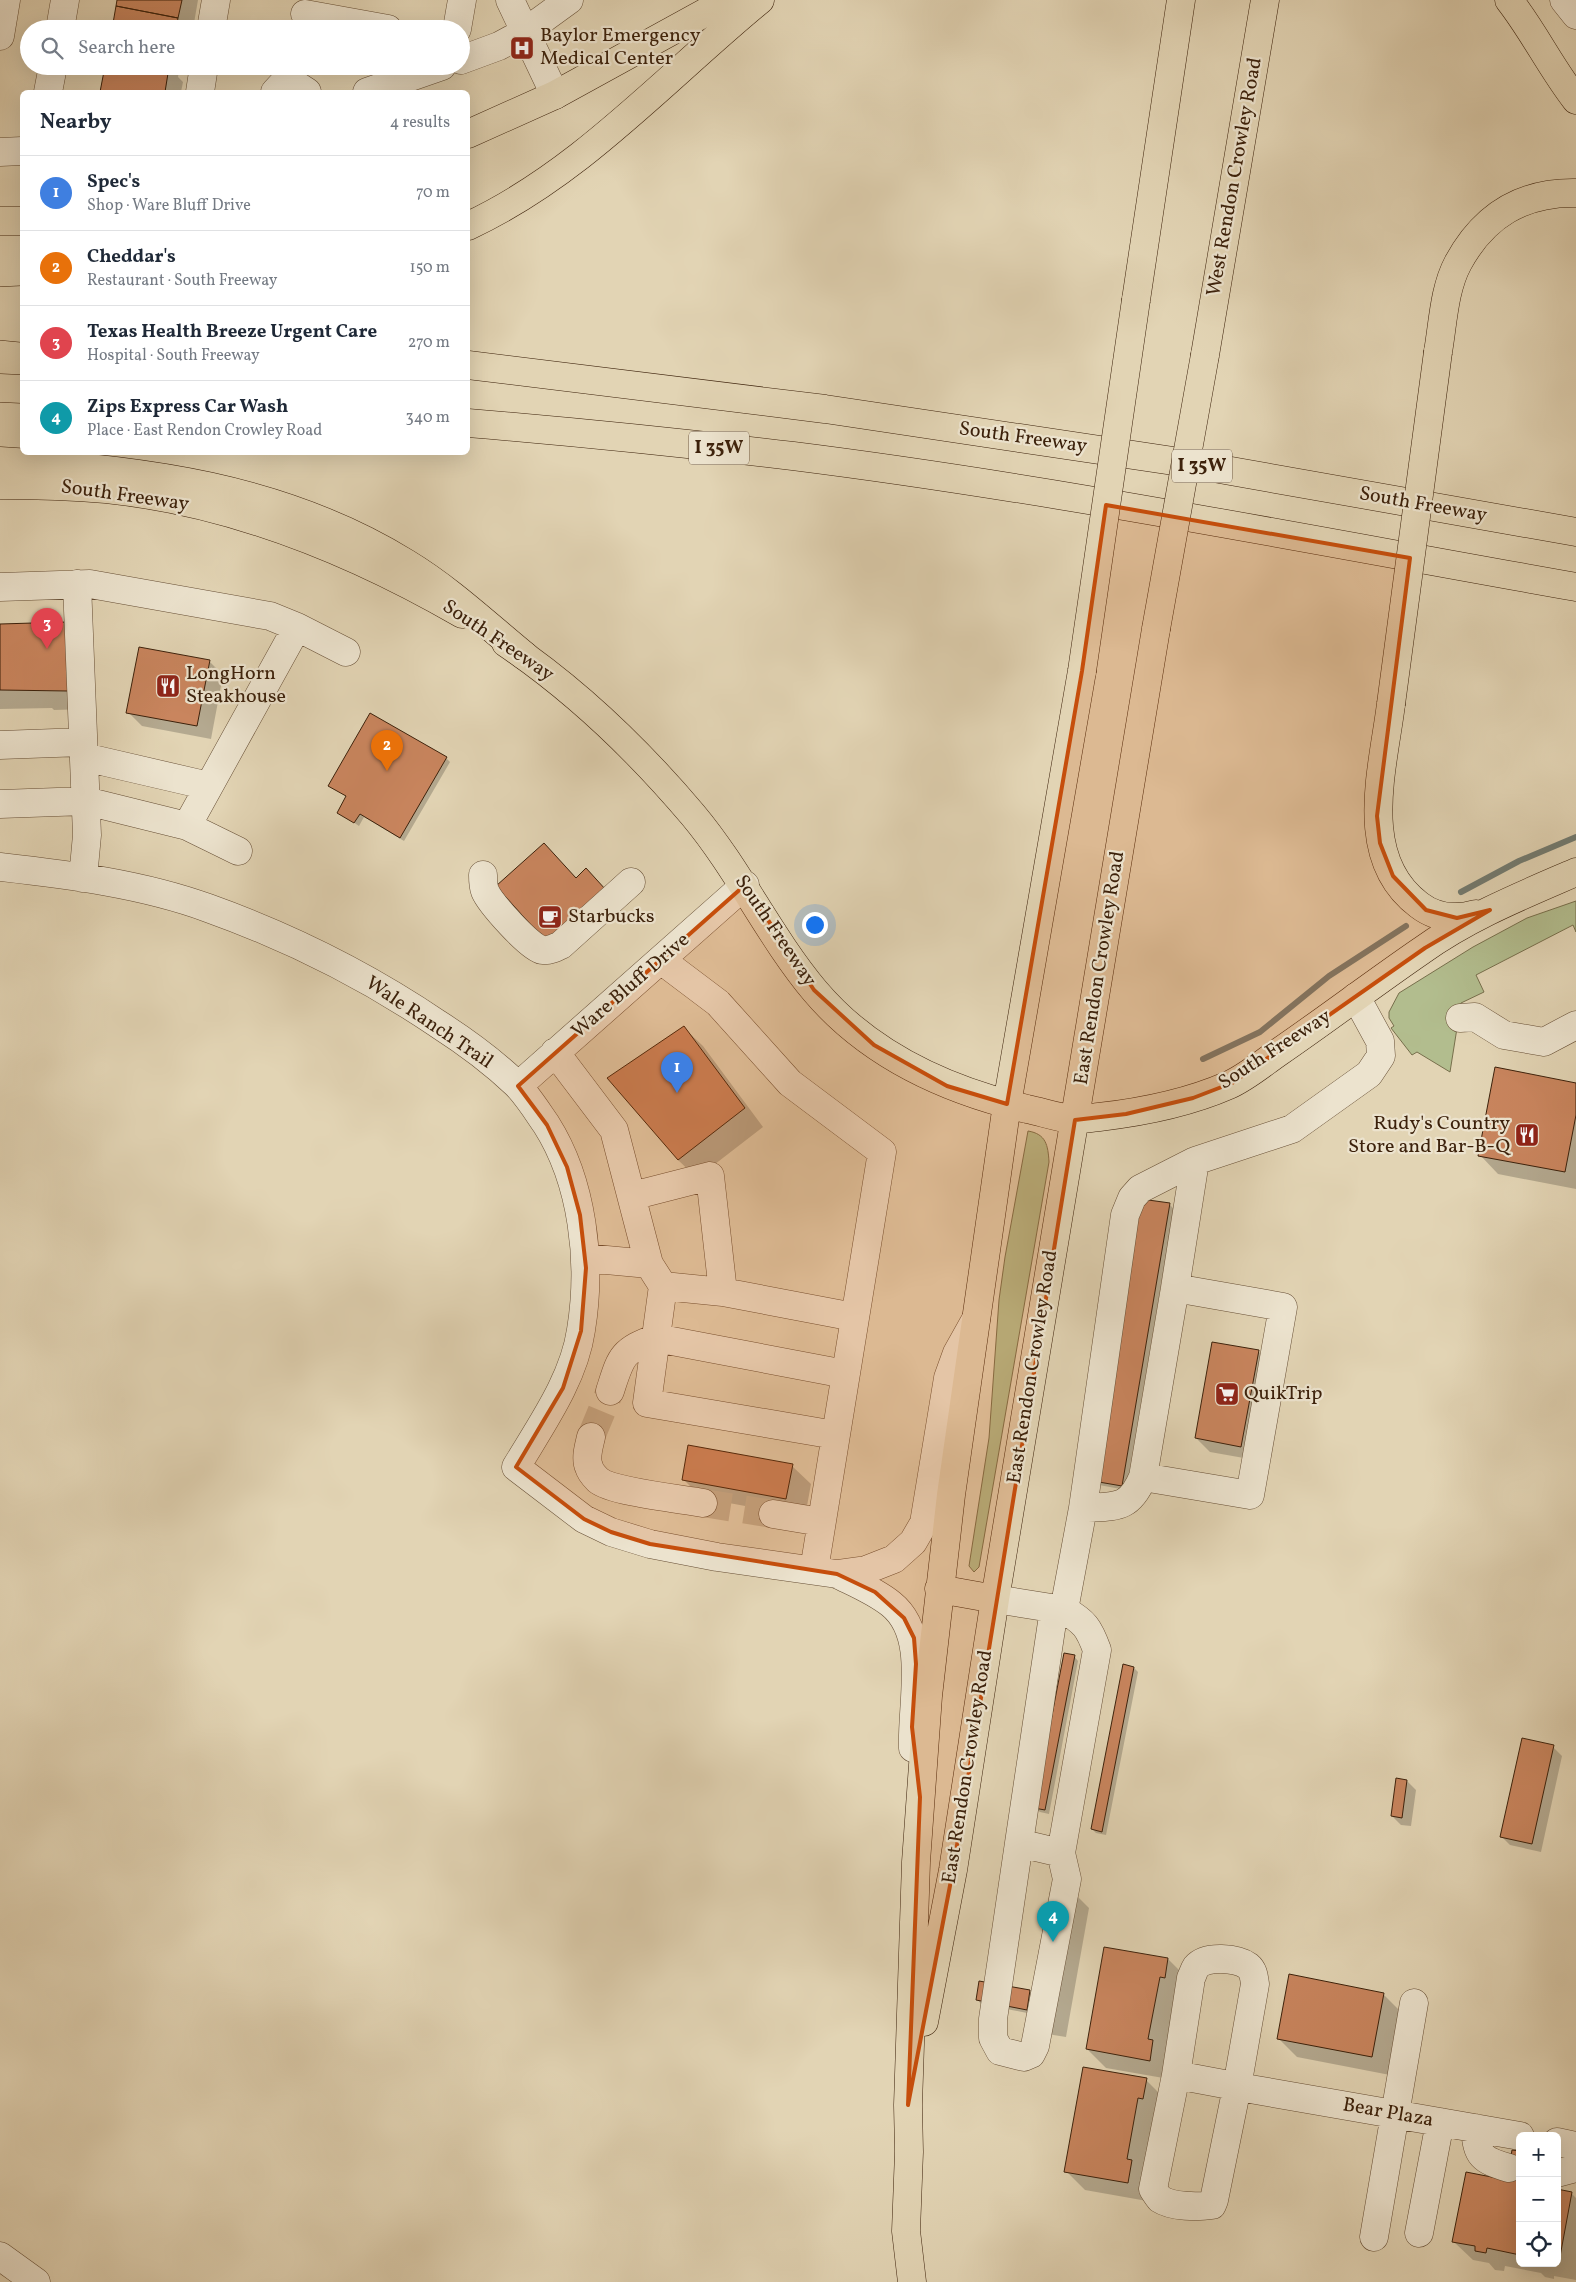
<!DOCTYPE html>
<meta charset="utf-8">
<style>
body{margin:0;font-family:Vollkorn,serif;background:#f2f2f3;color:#1f2937}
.controls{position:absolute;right:15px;bottom:15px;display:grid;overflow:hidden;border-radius:8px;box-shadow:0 5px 20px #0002}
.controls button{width:45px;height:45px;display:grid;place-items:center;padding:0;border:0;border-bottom:1px solid #e0e1e3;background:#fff;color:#1f2937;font:25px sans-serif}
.you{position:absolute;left:814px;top:924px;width:18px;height:18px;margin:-12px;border:4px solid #fff;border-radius:50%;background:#1a73e8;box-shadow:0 0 0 8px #1a73e833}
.badge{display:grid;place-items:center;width:32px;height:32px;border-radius:50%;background:#8f2418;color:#fff;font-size:16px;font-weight:700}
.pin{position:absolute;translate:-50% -41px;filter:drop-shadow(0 1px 2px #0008)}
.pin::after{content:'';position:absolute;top:26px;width:18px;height:15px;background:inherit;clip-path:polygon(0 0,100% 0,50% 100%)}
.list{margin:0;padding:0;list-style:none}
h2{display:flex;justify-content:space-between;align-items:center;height:65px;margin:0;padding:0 20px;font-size:21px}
h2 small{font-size:16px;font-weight:400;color:#747a83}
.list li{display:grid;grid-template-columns:32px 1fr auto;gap:15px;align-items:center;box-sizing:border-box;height:75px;padding:0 20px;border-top:1px solid #e0e1e3}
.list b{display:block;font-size:19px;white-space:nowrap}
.list p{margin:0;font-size:16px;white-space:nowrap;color:#747a83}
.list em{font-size:16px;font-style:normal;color:#747a83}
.icon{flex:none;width:28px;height:28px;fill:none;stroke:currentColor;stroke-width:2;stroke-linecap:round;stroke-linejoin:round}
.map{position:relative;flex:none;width:1576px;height:2282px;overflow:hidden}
.search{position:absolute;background:#fff;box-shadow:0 5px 20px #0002;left:20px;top:20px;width:450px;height:55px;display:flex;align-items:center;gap:12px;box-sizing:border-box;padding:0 18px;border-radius:28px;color:#747a83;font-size:19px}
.panel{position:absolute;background:#fff;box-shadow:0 5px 20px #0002;left:20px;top:90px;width:450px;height:365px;border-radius:8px}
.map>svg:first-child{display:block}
.green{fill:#b2bd8e;stroke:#776f4c}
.shadow{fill:#0003}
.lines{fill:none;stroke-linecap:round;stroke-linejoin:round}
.stream{stroke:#727b71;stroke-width:6}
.building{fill:#c9855e;stroke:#3c210b}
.minor-tunnel{stroke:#c1b092;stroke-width:28;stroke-dasharray:28 14;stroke-linecap:butt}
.minor-casing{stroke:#664e35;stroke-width:29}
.major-casing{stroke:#3c210b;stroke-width:29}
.highway-casing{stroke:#3c210b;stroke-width:29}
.minor{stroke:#ece3ce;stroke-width:28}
.major{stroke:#e2d4b4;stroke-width:28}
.highway{stroke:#e2d4b4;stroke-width:28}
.major-bridge-casing{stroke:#3c210b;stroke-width:29;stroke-linecap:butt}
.major-bridge{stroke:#e2d4b4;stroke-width:28}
.marked{fill:#c64e0c;fill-opacity:0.2;stroke:#c64e0c;stroke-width:4;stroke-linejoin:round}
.labels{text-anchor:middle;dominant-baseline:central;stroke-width:4.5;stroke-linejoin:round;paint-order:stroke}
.shield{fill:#ece3ce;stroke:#715b46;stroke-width:1}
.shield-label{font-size:19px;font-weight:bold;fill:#3c210b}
.poi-label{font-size:20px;fill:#3c210b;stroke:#ece3ce;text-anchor:start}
.street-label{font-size:20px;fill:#3c210b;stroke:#ece3ce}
</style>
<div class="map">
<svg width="1576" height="2282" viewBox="0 0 1576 2282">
<rect width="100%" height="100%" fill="#e2d4b4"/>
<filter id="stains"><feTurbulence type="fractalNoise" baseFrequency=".004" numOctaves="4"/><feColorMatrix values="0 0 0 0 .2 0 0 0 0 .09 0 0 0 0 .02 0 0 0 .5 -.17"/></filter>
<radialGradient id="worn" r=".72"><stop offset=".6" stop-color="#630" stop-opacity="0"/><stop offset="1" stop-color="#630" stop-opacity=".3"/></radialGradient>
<path class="green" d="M1576 901V932L1573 925 1476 975 1484 992 1461 1003 1450 1072 1417 1052 1412 1055 1391 1028 1394 1026 1389 1018V1012L1399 993 1473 947 1527 918Z
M1028 1131C1046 1134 1048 1145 1049 1162L979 1567 974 1572 969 1566 989 1438 999 1300 1005 1257Z"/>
<path class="shadow" d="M118 0H198L193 29H113Z
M106 66H180L178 77 183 82 181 92H101Z
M0 625 87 709 54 710 52 708 0 709Z
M209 661 223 675 211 739 142 726 128 712Z
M446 758 450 762 404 841 364 817 359 826 338 812 347 797 330 786Z
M684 1028 703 1046 763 1127 697 1178 678 1160Z
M1576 1084V1189L1498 1174 1480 1155Z
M1169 1204 1174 1209 1126 1490 1099 1485Z
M1258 1351 1272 1365 1255 1460 1210 1452 1196 1438Z
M792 1466 811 1484 805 1517 702 1498 683 1479Z
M1074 1656 1078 1661 1049 1814 1040 1812 1035 1808Z
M1134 1668 1138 1672 1106 1835 1096 1833 1092 1829Z
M1553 1747 1562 1756 1541 1852 1510 1845 1501 1836Z
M1407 1781 1416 1790 1411 1826 1401 1825 1392 1816Z
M1050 1890 1075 1894 1089 1908 1066 2037 1041 2033 1027 2013 981 2004 977 1999 1030 1991 1031 1993Z
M1168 1959 1187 1978 1169 2079 1106 2068 1087 2049Z
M1383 1994 1402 2013 1390 2075 1297 2057 1278 2038Z
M1146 2080 1165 2099 1147 2201 1085 2190 1066 2171Z
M1520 2153V2263H1557V2191L1571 2193 1576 2198V2280L1554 2276V2279L1545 2277 1541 2273 1505 2266 1504 2271 1495 2270 1489 2263 1473 2260 1454 2242 1508 2181Z"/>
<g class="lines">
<path class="stream" d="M1461 892 1519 861 1576 837
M1203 1059 1260 1032 1329 976 1406 926"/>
</g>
<path class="building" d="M117 0H182L178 18 116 6Z
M116 6 178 18 176 29H112Z
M105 66 169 67 165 92H100Z
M67 622 68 691 0 690V624Z
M139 647 210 660 197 726 126 713Z
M370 713 447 757 400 838 360 814 354 823 337 813 346 796 328 786Z
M544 843 576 878 586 868 606 890 547 943 496 886Z
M684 1026 745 1108 678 1160 607 1078Z
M1495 1067 1576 1083V1115L1565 1172 1478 1156Z
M1141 1199 1170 1203 1122 1486 1093 1481Z
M1212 1342 1259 1350 1241 1447 1195 1438Z
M688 1445 793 1464 786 1499 682 1480Z
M1064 1653 1075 1655 1045 1810 1034 1808Z
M1123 1664 1134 1667 1102 1832 1091 1829Z
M1522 1738 1554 1745 1532 1844 1500 1837Z
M1396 1778 1407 1780 1402 1818 1391 1816Z
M1104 1947 1168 1958 1165 1978 1160 1977 1148 2039 1153 2040 1150 2061 1086 2049Z
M1289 1974 1384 1993 1372 2057 1277 2039Z
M979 1981 1030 1990 1027 2010 976 2000Z
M1083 2067 1147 2078 1143 2099 1138 2098 1127 2159 1132 2160 1128 2183 1064 2172Z
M1512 2150 1520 2151V2255L1487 2248 1486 2253 1475 2251V2246L1452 2242 1466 2172 1507 2180Z
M1557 2189 1572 2192 1559 2262H1557Z"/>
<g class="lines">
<path class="minor-tunnel" d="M591 1437 610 1391
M703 1503 773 1514"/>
<defs>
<path id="minor" d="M510 0 555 95
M1564 0 1576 15
M305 14 388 29
M60 29 65 0
M211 29 216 0
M457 29 462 0
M0 36 6 0
M461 60 499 46 525 32 569 0
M287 79 307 92
M48 92 53 66
M200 92 204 66
M275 92 287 79 294 66
M367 92 442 66
M0 152 22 151
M77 584 87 835 83 878
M0 587 90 584 270 616 297 627
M0 745 83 742
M84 757 209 786
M0 804 86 801 187 826
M238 851 187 826 297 627 346 652
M0 867C70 875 142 884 208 908 289 937 367 976 438 1024 466 1042 492 1061 516 1084 527 1095 537 1111 546 1124 583 1182 592 1262 581 1330 574 1379 541 1425 516 1467L584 1519 611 1532 650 1544 717 1557 837 1574 866 1570 894 1559 913 1542 924 1523 948 1378 957 1353 976 1319
M483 875C483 881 483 886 485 891 490 903 530 948 542 950 549 951 555 948 561 945L631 882
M661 960 718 1003 790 1083 882 1152 814 1570
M1460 1018 1475 1017 1504 1035 1544 1042 1576 1025
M555 1052 614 1130 649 1264
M518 1086 745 885
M585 1258 649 1264 663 1286 723 1292 710 1176 632 1196
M663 1286 647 1403 835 1435
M723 1292 854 1317
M610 1391C621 1357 621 1351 656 1338L845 1374
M591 1437C589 1446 585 1458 589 1467 590 1471 595 1477 598 1480 612 1492 682 1499 703 1503
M1143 1477 1175 1288
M1083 1508 1125 1215 1132 1198 1140 1189 1195 1161
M773 1514 821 1522
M837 1574C855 1583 875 1591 891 1604 930 1635 911 1704 913 1748
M995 1599 1064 1610 1083 1508C1116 1506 1129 1510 1143 1477L1250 1495 1283 1307 1175 1288 1195 1161 1292 1129 1369 1074 1381 1056 1380 1041 1356 997
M1054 1609 1019 1843 1061 1853
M1019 1843 993 2019V2038L1000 2051 1024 2057 1031 2054 1035 2046 1067 1879 1061 1853 1097 1650C1089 1628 1085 1622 1064 1610
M1176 2075 1153 2189C1155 2192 1158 2197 1160 2199 1172 2207 1198 2207 1212 2205L1214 2200 1237 2087 1255 1984C1254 1978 1254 1971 1248 1966 1237 1958 1206 1955 1196 1967 1194 1970 1193 1974 1191 1978L1176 2075 1256 2090 1520 2136
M1475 2128C1477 2157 1482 2160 1509 2168
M1557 2142 1576 2146
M1557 2173 1572 2169 1576 2162
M1419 2233 1440 2122
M1374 2237 1414 2003
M0 2256 36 2282"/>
<path id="major" d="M1509 0C1534 32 1551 68 1576 100
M468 134 555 95 728 0
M0 221H22
M1136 300 1181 0
M1438 352C1443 323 1444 289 1458 263 1484 215 1523 192 1576 193
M1205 355 1265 0
M0 485C35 485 71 486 106 489 232 502 353 551 462 614
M506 643C577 691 638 750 693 815 739 870 769 936 815 991 870 1056 946 1090 1027 1109 1042 1112 1058 1118 1073 1119 1081 1120 1091 1118 1099 1117 1143 1112 1188 1103 1229 1085 1247 1077 1263 1063 1279 1052 1327 1019 1373 984 1421 951 1468 917 1523 895 1576 872
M1391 704C1383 769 1356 858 1419 905 1436 918 1455 920 1476 914
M939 1589 995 1599
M924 2022 953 1870 995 1599 1156 629
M912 2282 906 2231 909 2152 908 2105 916 1862 928 1696 951 1495 1007 1104 1082 671"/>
<path id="highway" d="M468 226C580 174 665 78 760 0
M0 301 22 300
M0 326 22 328
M468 365 825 409 1180 462 1576 532
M0 388 22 389
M468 423C576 432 684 443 793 456 1055 489 1316 541 1576 587
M0 461C141 469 283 487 406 563 449 589 486 624 525 656"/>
</defs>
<use href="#minor" class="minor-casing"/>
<use href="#major" class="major-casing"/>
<use href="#highway" class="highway-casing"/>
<use href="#minor" class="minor"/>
<use href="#major" class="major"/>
<use href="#highway" class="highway"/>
<defs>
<path id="major-bridge" d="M1156 629 1205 355
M1082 671 1136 300
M1391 704 1438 352"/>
</defs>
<use href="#major-bridge" class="major-bridge-casing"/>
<use href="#major-bridge" class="major-bridge"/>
</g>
<path class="marked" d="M1106 505 1410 558 1377 816 1380 843 1393 876 1426 910 1457 918 1490 910 1425 948 1232 1083 1193 1098 1126 1114 1075 1120 953 1870 908 2105 920 1797 912 1727 916 1664 914 1638 904 1618 875 1592 837 1574 650 1544 611 1532 584 1519 516 1467 563 1388 581 1331 586 1268 580 1215 567 1167 547 1125 518 1086 745 885 814 990 874 1045 947 1086 1007 1104 1082 671Z"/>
<defs>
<symbol id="hospital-square" viewBox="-11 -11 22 22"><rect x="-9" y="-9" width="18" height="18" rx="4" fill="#8f2418" stroke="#ece3ce"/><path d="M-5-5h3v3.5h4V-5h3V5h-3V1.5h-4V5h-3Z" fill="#fff"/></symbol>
<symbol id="restaurant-square" viewBox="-11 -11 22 22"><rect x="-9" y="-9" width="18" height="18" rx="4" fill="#8f2418" stroke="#ece3ce"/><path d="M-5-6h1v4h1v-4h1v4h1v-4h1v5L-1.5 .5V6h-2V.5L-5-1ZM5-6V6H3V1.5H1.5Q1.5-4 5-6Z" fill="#fff"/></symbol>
<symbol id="cafe-square" viewBox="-11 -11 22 22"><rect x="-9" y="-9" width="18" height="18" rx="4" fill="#8f2418" stroke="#ece3ce"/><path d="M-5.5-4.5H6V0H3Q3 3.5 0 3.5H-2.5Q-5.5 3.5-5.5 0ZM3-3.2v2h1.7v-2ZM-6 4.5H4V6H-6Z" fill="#fff"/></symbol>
<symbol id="supermarket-square" viewBox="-11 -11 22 22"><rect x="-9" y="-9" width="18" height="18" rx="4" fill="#8f2418" stroke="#ece3ce"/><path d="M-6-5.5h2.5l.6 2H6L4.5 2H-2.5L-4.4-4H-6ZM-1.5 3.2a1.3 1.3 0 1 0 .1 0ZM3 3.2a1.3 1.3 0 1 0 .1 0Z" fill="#fff"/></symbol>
</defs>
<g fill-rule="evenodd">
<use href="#hospital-square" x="508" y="34" width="28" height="28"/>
<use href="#restaurant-square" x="154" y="672" width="28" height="28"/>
<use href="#cafe-square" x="536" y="903" width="28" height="28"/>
<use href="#restaurant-square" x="1513" y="1121" width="28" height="28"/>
<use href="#supermarket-square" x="1213" y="1380" width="28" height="28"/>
</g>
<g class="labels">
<g class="shield">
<rect x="689" y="431.5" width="60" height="33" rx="4"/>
<rect x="1172" y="449.5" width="60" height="33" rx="4"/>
</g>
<g class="shield-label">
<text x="719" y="448">I 35W</text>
<text x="1202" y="466">I 35W</text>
</g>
<g class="poi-label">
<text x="540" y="36">Baylor Emergency<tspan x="540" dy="23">Medical Center</tspan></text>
<text x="186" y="674">LongHorn<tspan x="186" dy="23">Steakhouse</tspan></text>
<text x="568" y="917">Starbucks</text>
<text x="1510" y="1124" text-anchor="end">Rudy's Country<tspan x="1510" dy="23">Store and Bar-B-Q</tspan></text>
<text x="1244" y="1394">QuikTrip</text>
</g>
<g class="street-label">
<text transform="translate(1235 177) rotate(-80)">West Rendon Crowley Road</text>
<text transform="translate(1023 438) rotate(8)">South Freeway</text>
<text transform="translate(125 496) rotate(8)">South Freeway</text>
<text transform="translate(1423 505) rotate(10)">South Freeway</text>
<text transform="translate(498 641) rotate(34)">South Freeway</text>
<text transform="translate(775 931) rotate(56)">South Freeway</text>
<text transform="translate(1100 968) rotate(-81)">East Rendon Crowley Road</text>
<text transform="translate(631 986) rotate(-41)">Ware Bluff Drive</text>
<text transform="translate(429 1023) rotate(34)">Wale Ranch Trail</text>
<text transform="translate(1275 1050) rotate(-33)">South Freeway</text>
<text transform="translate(1033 1367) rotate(-81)">East Rendon Crowley Road</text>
<text transform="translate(968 1767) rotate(-81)">East Rendon Crowley Road</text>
<text transform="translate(1388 2113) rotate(10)">Bear Plaza</text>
</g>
</g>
<rect width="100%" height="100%" filter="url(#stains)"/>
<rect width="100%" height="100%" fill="url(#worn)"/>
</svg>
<div class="controls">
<button>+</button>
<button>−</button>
<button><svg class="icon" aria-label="locate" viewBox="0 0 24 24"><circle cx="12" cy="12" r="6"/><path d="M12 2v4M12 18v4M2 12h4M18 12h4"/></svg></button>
</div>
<div class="you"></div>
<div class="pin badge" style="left:677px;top:1093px;background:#3f7fe0">1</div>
<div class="pin badge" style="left:387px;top:771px;background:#e8710a">2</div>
<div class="pin badge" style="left:47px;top:649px;background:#e0444e">3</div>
<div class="pin badge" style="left:1053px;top:1942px;background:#0f9aa8">4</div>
<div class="search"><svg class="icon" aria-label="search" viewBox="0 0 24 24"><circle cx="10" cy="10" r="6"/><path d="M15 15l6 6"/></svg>Search here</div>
<section class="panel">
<h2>Nearby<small>4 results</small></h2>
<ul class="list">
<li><span class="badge" style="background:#3f7fe0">1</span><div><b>Spec's</b><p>Shop · Ware Bluff Drive</p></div><em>70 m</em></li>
<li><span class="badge" style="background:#e8710a">2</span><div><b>Cheddar's</b><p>Restaurant · South Freeway</p></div><em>150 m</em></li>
<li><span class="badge" style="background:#e0444e">3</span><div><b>Texas Health Breeze Urgent Care</b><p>Hospital · South Freeway</p></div><em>270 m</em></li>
<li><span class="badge" style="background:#0f9aa8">4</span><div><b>Zips Express Car Wash</b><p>Place · East Rendon Crowley Road</p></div><em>340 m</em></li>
</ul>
</section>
</div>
